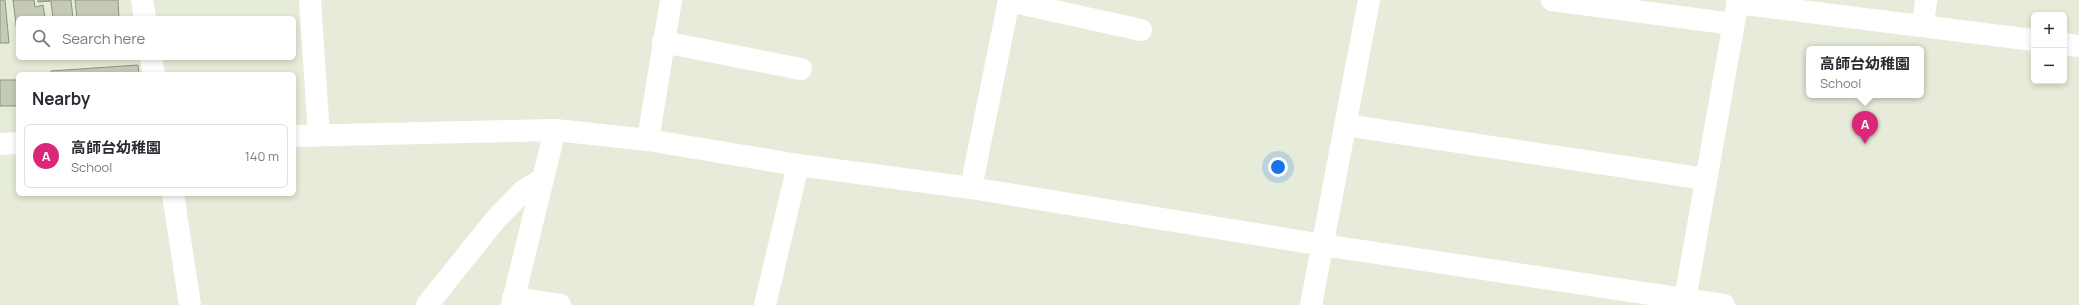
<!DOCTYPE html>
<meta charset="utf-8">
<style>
body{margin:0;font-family:Manrope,"Noto Sans JP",sans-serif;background:#f2f2f3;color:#2b2b33}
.controls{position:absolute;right:12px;top:12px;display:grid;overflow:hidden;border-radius:6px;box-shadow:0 2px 6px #0003}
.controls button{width:36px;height:36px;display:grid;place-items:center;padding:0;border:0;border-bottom:1px solid #e1e1e2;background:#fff;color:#2b2b33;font:20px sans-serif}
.you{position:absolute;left:1278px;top:167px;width:14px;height:14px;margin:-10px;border:3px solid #fff;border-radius:50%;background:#1a73e8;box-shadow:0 0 0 6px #1a73e833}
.badge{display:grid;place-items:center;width:26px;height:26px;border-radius:50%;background:#db2777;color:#fff;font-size:13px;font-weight:700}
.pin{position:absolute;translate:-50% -33px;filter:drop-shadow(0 1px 2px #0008)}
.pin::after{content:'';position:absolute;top:21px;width:14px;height:12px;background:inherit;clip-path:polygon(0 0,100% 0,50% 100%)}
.popup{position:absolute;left:1806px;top:46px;width:118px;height:52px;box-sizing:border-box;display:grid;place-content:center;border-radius:6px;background:#fff;filter:drop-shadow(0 1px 3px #0005);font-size:13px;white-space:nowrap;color:#7c7c81}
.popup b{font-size:15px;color:#2b2b33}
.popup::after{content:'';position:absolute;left:50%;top:100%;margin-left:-8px;border:8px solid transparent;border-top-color:#fff}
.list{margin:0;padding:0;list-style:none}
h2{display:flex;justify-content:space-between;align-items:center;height:52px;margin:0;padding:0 16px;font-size:17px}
h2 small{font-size:13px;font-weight:400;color:#7c7c81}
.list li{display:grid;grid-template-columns:26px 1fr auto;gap:12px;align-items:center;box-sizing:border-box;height:64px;margin:0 8px 8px;padding:0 8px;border:1px solid #e1e1e2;border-radius:6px}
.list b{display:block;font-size:15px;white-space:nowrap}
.list p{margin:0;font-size:13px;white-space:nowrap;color:#7c7c81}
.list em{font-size:13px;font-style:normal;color:#7c7c81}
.icon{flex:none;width:22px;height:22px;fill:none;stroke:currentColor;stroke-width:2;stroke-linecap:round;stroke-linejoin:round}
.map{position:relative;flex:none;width:2079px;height:305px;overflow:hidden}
.search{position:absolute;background:#fff;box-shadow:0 2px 6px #0003;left:16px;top:16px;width:280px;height:44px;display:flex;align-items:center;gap:10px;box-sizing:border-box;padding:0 14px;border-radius:6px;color:#7c7c81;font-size:15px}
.panel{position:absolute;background:#fff;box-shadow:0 2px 6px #0003;left:16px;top:72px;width:280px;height:124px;border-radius:6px}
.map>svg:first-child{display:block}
.building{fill:#c4cab7;stroke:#8d9381}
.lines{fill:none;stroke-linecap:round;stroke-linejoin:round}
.street{stroke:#fff;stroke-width:22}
</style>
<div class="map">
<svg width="2079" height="305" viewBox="0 0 2079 305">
<rect width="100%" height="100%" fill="#e6ecd9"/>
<path class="building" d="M0 0H5L9 43H0Z
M13 0H34L35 7 43 5 45 18H18V40Z
M38 0H71L73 18H53L51 1 38 2Z
M75 0H118L119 18H77Z
M138 65 139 74H51V71Z
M0 80H18V106H0Z"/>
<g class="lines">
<path class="street" d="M142 0 145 18
M310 0 319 135
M1552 0 1733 24
M1009 1 1141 30
M1737 3 2034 40
M1923 26 1926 0
M663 42 801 69
M2064 44 2079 46
M151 58 154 74
M1345 125 1706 179
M294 136 555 130 648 140 798 165 971 188 1323 245 1724 305
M648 140 671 0
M0 144 18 143
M971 188 1009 0
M173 194 190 305
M513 298 560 305
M427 305 496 219 523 191 543 179
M512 305 555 130
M765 305 798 165
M1311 305 1369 0
M1684 305 1738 0"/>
</g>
</svg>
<div class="controls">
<button>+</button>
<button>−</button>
</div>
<div class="you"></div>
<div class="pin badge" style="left:1865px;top:144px">A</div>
<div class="popup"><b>高師台幼稚園</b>School</div>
<div class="search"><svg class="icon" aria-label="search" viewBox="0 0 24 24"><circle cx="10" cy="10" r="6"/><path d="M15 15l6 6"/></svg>Search here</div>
<section class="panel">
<h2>Nearby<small></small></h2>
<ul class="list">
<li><span class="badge">A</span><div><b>高師台幼稚園</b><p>School</p></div><em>140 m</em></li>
</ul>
</section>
</div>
